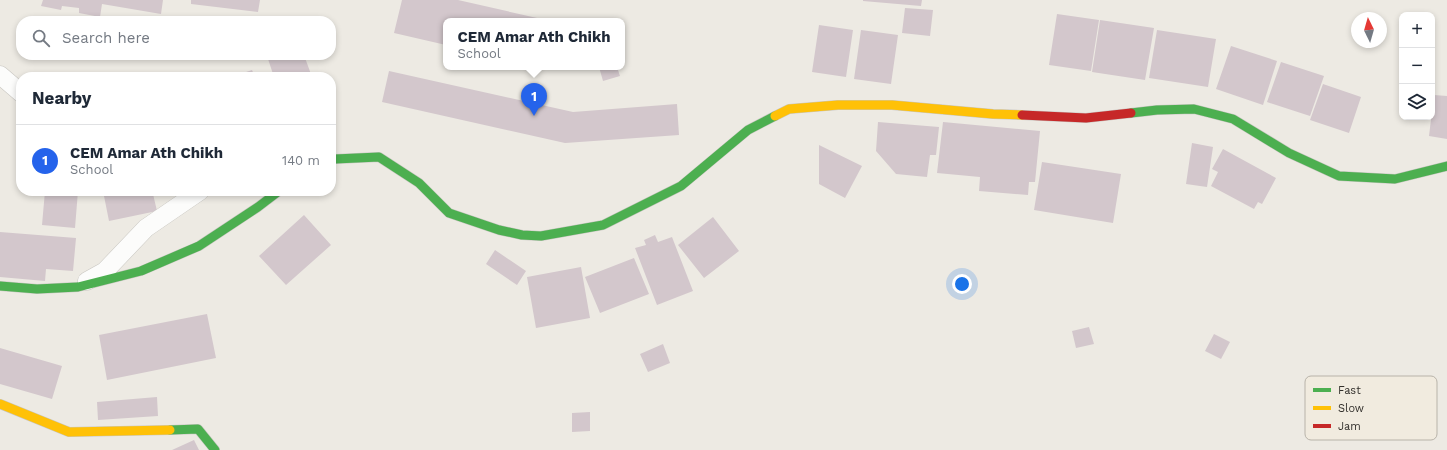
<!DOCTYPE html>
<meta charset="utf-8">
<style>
body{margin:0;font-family:"Work Sans",sans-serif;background:#f2f2f3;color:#1f2937}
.controls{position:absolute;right:12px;top:12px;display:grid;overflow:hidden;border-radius:8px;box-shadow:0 2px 6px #0003}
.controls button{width:36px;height:36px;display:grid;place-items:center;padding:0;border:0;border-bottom:1px solid #e0e1e3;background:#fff;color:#1f2937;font:20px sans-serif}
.compass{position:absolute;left:1351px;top:12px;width:36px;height:36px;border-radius:50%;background:#fff;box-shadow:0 2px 6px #0003;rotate:355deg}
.you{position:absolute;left:962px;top:284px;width:14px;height:14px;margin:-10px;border:3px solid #fff;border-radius:50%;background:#1a73e8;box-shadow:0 0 0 6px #1a73e833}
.badge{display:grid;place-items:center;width:26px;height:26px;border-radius:50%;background:#2563eb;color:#fff;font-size:13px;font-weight:700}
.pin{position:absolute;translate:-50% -33px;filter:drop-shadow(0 1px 2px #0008)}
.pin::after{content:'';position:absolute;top:21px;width:14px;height:12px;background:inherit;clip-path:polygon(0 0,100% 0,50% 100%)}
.popup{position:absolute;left:443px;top:18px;width:182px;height:52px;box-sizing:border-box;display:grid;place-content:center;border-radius:8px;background:#fff;filter:drop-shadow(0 1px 3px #0005);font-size:13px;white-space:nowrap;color:#747a83}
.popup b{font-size:15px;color:#1f2937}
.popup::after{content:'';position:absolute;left:50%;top:100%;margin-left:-8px;border:8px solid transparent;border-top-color:#fff}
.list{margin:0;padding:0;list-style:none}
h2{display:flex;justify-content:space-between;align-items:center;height:52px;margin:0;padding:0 16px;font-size:17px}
h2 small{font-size:13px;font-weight:400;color:#747a83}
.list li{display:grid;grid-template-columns:26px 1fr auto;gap:12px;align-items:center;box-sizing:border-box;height:72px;padding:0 16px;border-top:1px solid #e0e1e3}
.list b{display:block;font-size:15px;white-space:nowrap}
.list p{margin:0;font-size:13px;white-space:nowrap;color:#747a83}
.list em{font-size:13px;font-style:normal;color:#747a83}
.icon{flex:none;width:22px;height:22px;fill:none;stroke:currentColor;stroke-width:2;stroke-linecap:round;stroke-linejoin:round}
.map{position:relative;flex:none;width:1447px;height:450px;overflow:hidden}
.search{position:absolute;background:#fff;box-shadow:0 2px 6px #0003;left:16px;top:16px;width:320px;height:44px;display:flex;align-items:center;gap:10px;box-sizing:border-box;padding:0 14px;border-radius:16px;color:#747a83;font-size:15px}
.panel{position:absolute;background:#fff;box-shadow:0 2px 6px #0003;left:16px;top:72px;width:320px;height:124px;border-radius:16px}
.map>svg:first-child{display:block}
.building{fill:#d3c7cc}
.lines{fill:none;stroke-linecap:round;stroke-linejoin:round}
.street-casing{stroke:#c8c6c1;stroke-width:19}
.fast-casing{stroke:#c8c6c1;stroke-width:10}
.slow-casing{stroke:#c8c6c1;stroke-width:10}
.jam-casing{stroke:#c8c6c1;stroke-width:10}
.street{stroke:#fcfcfb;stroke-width:18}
.fast{stroke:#4caf50;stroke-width:9}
.slow{stroke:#ffc107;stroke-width:9}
.jam{stroke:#c62828;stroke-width:9}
.key{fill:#f1ebdf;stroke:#b8b3a9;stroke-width:1}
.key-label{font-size:11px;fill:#322f2b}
</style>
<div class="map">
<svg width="1447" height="450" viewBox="0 0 1447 450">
<rect width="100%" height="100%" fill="#edeae3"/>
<path class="building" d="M43 0H163L161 14 102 4 100 17 79 13V8L62 6 61 10 41 6Z
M191 0H260L258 12 191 4Z
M402 0H458L537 18V21H446V45L394 33Z
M863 0H922L921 6 863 1Z
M905 8 933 10 930 36 902 33Z
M1057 14 1099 20 1091 71 1049 65Z
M1100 20 1154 28 1145 80 1092 72Z
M819 25 853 30 846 77 812 72Z
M861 30 898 35 891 84 854 79Z
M1157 30 1216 39 1208 87 1149 78Z
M1231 46 1277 61 1263 105 1216 89Z
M279 55H304L312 77H274L268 59Z
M1281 62 1324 76 1310 116 1267 102Z
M599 67H617L620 76 603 81Z
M252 70 255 77H245L243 73Z
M389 71 573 112 677 104 679 135 565 143 382 102Z
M1323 84 1361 97 1349 133 1310 120Z
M1434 95 1447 96V139L1429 136Z
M878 122 939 127 936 155H930L927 177 896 174 876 151Z
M943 122 1040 131 1035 182H1029L1028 195 979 191 980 177 937 173Z
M1192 143 1213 147 1207 187 1186 184Z
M819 145 862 166 845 198 819 184Z
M1223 149 1276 178 1262 204 1258 202 1254 209 1211 186 1218 172 1212 169Z
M1042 162 1121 174 1113 223 1034 210Z
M45 191H78L75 228 42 225Z
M103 191H159L153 194 157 211 109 221Z
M304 215 331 245 286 285 259 256Z
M713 217 739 251 704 278 678 245Z
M0 232 76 238 73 271 46 269 45 281 0 277Z
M655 235 658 242 672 237 693 291 657 305 635 248 646 245 644 240Z
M495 250 526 271 517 285 486 264Z
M634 258 649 294 600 313 585 277Z
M581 267 590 318 536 328 527 277Z
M207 314 216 358 107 380 99 335Z
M1089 327 1094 344 1076 348 1072 331Z
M1214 334 1230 342 1221 359 1205 351Z
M663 344 670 363 648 372 640 354Z
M0 348 62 366 52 399 0 384Z
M157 397 158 416 98 420 97 402Z
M590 412V431L572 432V413Z
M194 440 199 450H172Z"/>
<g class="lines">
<defs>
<path id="street" d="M0 75 21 93
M87 281 105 271 146 228 200 191"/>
<path id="fast" d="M1131 113 1157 110 1194 109 1233 119 1289 153 1339 176 1395 179 1447 166
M331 161 335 159 379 157 419 183 449 213 499 230 522 235 541 236 603 225 681 186 748 130 775 116
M0 286 37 289 78 287 141 271 199 246 258 207 279 191
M170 430 198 429 215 450"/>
<path id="slow" d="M775 116 789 109 838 105H892L993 114 1022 115
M0 404 69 432 170 430"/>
<path id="jam" d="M1022 115 1086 118 1131 113"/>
</defs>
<use href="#street" class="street-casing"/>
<use href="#fast" class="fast-casing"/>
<use href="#slow" class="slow-casing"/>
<use href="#jam" class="jam-casing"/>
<use href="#street" class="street"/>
<use href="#fast" class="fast"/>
<use href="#slow" class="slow"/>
<use href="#jam" class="jam"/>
</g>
<rect x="1305" y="376" width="132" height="64" rx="6" class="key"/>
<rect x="1313" y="388" width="18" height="4" fill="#4caf50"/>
<rect x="1313" y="406" width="18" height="4" fill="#ffc107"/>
<rect x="1313" y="424" width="18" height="4" fill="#c62828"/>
<g class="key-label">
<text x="1338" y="394">Fast</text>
<text x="1338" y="412">Slow</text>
<text x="1338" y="430">Jam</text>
</g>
</svg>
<div class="controls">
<button>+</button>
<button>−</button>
<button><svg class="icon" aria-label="layers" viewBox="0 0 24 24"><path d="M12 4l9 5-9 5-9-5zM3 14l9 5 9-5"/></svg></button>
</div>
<svg class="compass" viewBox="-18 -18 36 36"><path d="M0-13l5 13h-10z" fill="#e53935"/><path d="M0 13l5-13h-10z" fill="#747a83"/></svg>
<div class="you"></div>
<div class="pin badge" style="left:534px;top:116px">1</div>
<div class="popup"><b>CEM Amar Ath Chikh</b>School</div>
<div class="search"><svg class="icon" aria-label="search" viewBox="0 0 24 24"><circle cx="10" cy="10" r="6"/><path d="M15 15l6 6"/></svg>Search here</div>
<section class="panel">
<h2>Nearby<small></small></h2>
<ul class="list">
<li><span class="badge">1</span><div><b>CEM Amar Ath Chikh</b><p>School</p></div><em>140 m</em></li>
</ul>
</section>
</div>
